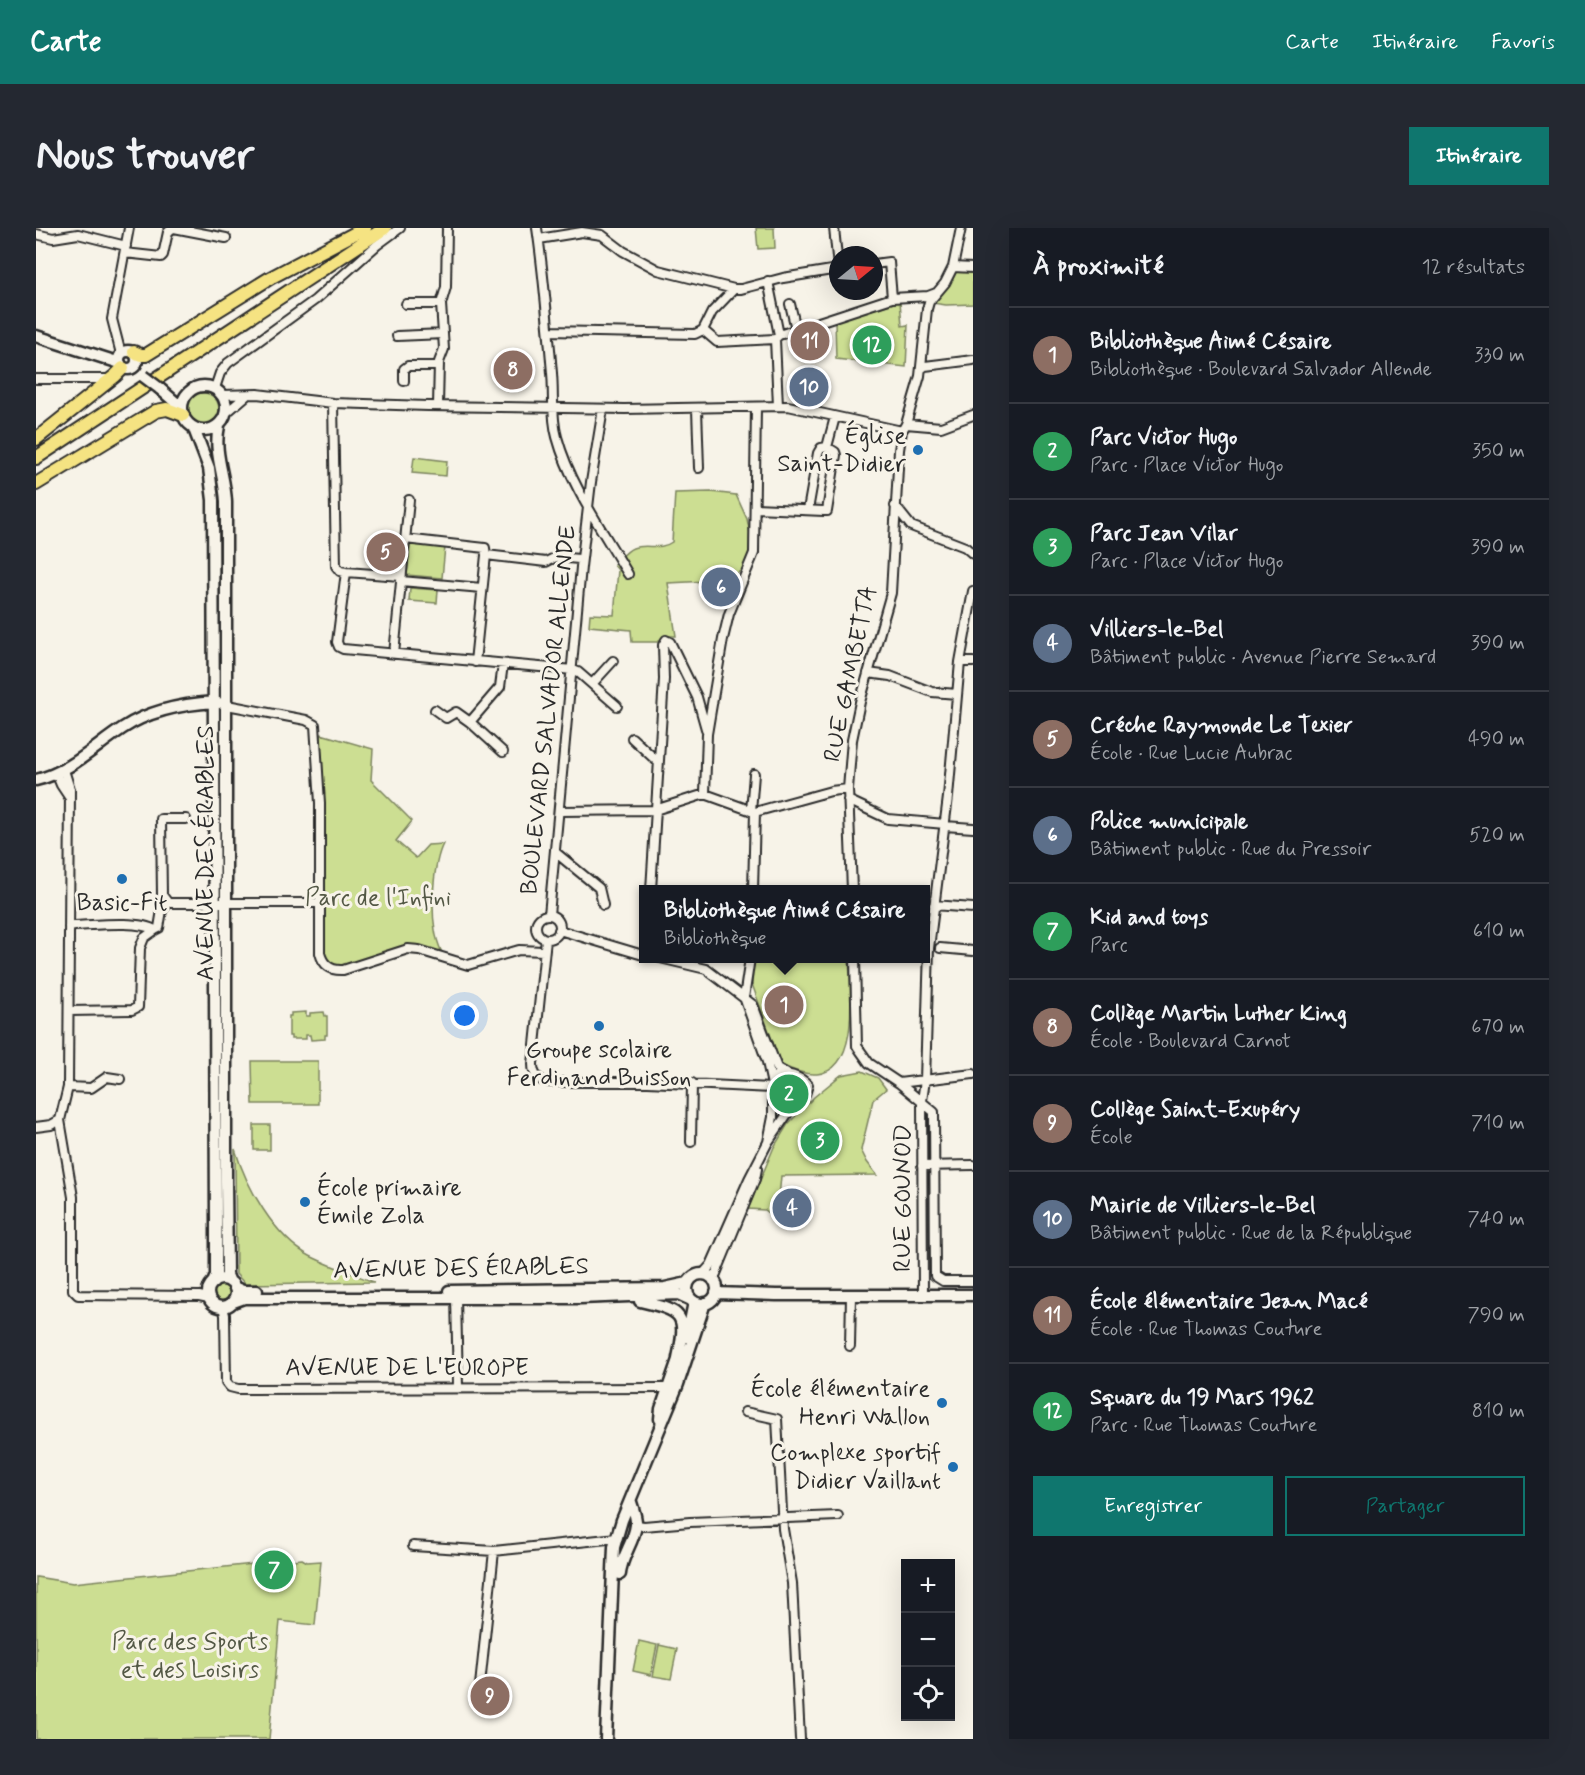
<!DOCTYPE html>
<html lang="fr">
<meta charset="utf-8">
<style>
body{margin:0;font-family:Mynerve,sans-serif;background:#242831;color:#f1f3f6}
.controls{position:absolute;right:18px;bottom:18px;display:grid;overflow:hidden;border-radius:0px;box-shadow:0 6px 24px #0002}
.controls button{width:54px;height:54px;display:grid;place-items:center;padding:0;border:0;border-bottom:2px solid #363941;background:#171b24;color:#f1f3f6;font:30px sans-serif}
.compass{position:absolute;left:793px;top:18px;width:54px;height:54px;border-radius:50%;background:#171b24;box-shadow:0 6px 24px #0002;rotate:72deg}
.you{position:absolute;left:429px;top:788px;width:21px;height:21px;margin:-15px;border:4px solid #fff;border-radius:50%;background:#1a73e8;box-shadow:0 0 0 9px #1a73e833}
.badge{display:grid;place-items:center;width:39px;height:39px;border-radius:50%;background:#0f766e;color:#fff;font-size:20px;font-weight:700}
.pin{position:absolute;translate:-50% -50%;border:3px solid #fff;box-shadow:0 2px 6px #0006}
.popup{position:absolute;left:603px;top:657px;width:291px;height:78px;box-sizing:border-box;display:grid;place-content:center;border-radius:0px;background:#171b24;filter:drop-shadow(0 2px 4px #0005);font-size:20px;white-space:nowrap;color:#9ea1a6}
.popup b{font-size:22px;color:#f1f3f6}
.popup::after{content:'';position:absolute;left:50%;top:100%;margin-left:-12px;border:12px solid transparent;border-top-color:#171b24}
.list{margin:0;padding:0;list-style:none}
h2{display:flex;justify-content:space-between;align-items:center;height:78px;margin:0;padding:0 24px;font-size:26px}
h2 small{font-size:20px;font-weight:400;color:#9ea1a6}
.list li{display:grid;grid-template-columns:39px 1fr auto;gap:18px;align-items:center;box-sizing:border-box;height:96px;padding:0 24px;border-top:2px solid #363941}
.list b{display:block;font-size:22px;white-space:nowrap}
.list p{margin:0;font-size:20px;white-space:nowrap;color:#9ea1a6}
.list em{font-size:20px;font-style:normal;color:#9ea1a6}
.actions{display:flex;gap:12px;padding:18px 24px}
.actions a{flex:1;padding:14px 0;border:2px solid #0f766e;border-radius:0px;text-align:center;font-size:21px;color:#0f766e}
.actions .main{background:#0f766e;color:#fff}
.icon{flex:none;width:33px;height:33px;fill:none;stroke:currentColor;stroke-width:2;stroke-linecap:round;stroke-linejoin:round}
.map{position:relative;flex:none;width:937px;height:1511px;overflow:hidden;border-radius:0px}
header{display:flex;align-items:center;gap:36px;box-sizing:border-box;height:84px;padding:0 30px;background:#0f766e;color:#fff}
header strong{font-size:28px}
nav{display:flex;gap:33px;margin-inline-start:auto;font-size:21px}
.intro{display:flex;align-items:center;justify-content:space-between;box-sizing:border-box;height:144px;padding:0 36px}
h1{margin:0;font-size:42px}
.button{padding:15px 27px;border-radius:0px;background:#0f766e;color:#fff;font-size:21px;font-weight:700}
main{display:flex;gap:36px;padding:0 36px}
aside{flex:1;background:#171b24;border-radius:0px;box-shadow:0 6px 24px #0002}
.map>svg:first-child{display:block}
.green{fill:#ccde92;stroke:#7c845e;stroke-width:1.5}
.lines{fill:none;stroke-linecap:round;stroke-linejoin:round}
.street-casing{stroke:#2b2b2b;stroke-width:12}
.secondary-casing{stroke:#2b2b2b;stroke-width:15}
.primary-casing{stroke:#2b2b2b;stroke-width:16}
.street{stroke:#f7f3e8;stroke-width:8}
.secondary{stroke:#f7f3e8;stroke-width:10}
.primary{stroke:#f5e382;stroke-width:12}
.secondary-bridge-casing{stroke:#2b2b2b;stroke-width:15;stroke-linecap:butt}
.secondary-bridge{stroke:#f7f3e8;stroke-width:10}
.poi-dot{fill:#1f6fb2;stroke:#f7f3e8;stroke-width:2}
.labels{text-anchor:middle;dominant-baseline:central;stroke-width:6;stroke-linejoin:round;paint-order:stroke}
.poi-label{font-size:24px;fill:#2b2b2b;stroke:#f7f3e8;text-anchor:end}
.street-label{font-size:24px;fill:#2b2b2b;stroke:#f7f3e8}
.park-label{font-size:24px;fill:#535845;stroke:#f7f3e8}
</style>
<header>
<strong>Carte</strong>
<nav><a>Carte</a><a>Itinéraire</a><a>Favoris</a></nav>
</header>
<div class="intro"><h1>Nous trouver</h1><a class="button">Itinéraire</a></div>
<main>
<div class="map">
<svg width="937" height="1511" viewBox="0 0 937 1511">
<rect width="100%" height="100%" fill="#f7f3e8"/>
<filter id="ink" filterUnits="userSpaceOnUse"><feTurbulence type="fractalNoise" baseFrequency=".0167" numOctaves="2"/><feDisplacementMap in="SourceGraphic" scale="12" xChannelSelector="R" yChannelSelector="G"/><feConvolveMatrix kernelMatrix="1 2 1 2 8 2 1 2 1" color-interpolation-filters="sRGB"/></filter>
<g filter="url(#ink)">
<path class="green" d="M720 0H738L739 20 722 21Z
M937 43V76L910 77 896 75 917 44Z
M864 73 866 98 872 97 870 139 800 131 799 93Z
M151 181a16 16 0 1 1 32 0a16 16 0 1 1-32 0Z
M378 229 411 233 410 248 376 245Z
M675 264 700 267 711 291 718 325 715 335 692 352 632 355 640 408H630L624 414H596L595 402 553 398 554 386 578 387 582 342 578 337C584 332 589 323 597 320 610 315 624 323 636 314L639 265Z
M374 316 409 319 406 350 371 347Z
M374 360 402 362 401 375 373 373Z
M285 506 337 521 335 552 376 593 360 613 380 630 392 617 407 616C397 636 395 679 399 702 400 710 403 718 406 725L377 718 312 739H295L286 726Z
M718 731H813C814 760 825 842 781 846 769 847 757 842 745 837L716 756Z
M270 784V788H274V785L288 784 289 788H291V807H289V811L275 812 274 807H270V811H255V808H253V788H255V785Z
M216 833H282V876H217Z
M826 843 842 850 850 861 837 872 825 922 831 934 841 947 745 948 741 991 729 982 712 981 738 919 752 896 778 869 805 847Z
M745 849 761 854 767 861 751 881 745 884 742 883 740 877 743 851Z
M218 897H234V922H218Z
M199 921C210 958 238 1009 274 1028 294 1038 317 1046 338 1054L209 1056 200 1046Z
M176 1065a10 10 0 1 1 20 0a10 10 0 1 1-20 0Z
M266 1331 271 1334 285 1333 279 1397 244 1393 233 1511H0V1349L37 1355Z
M603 1413 621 1417 615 1447 597 1443Z
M623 1417 641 1421 635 1451 617 1448Z"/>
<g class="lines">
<defs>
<path id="street" d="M138 0 190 10
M501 0C508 48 512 97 516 145 518 167 515 188 521 209 534 257 567 303 592 346
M798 0 802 39
M0 6 17 10 42 6 90 18
M503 11 546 4 566 7 587 23 622 42 698 61H705L747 50 802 41
M89 25 125 29 127 27 132 4 137 0
M838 36 853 34 856 70
M917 39 937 40
M732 53 743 107
M370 76H405
M754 76 760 101
M667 102 681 114 739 111 743 107 856 70 892 68 900 65
M513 103 659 106 667 102 676 84 698 61
M361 108 407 106
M739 111 742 178
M85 126 76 91 93 0
M885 141 889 138 937 132
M0 151H70
M368 153V141L372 138H403
M179 160 184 145 192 135 279 72 341 17 364 0
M186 167 221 166 297 175 392 178 589 181 752 178 866 203
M297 175 300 338 304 343 310 344 365 348
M402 178 403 134 408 121 405 76 410 59 411 0
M661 181 663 240
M190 185 210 168
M870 196 905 199 937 187
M791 219 799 189
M859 278 875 298 929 319 937 326
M719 280 788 283H791L800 227 799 224 791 219 785 220 782 225 772 282
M369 311 449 320 450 327 510 334 520 329 543 331
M310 344 301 414 303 419 307 421 537 442 542 444 581 478
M365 353 446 360
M358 426 373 272
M439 434 450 327
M924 434H937
M467 436 464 459 434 494 467 524
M832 445 854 448 896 464 921 466
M556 456 577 433
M191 477 270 492 279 497 284 575V725C287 737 295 743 307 742L372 721 383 722 432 737 483 722 508 723
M399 482 410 490 420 484 434 494
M596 510 622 534
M20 545 25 557 33 569
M669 566 671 506 687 411 693 386 718 325 720 179
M812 572 852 591 909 596
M524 583 619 582 669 566 719 584 795 563 812 561
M715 583 718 546
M909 598 937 600
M519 624 563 660 567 677
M615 662 628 451 627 417 630 412 634 414 661 469 670 501
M717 662 719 584
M816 662 812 561 816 512 824 474 855 365 863 222 866 203 870 196 884 148 891 81 893 74 909 55 917 39 925 0
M132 675H284
M898 677 937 680
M513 687 545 339 555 254 567 181
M500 699a12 12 0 1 1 24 0a12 12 0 1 1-24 0Z
M33 699 39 698C60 697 103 692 119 702L123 700 126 682 132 675 126 667 125 591H150
M523 702 607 727
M510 711 497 836C497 848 503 853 514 854H612L737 860
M904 720 937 723
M624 730 670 741 717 777 741 840 751 846
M819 730 821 818 833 835 863 855 937 846
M708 770 714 730
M709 772 731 834 736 857
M33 783 96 782 102 779 104 720 108 710 119 702
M863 855 898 884 899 1048 907 1053H937
M32 859 55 860 71 849 84 851
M24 892 37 969V1062L42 1067 163 1068 173 1070
M0 899 15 897 24 892 32 859 34 561 28 542
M655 914 656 855
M886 938 937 937
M666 1047 675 1037 713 951 732 914 737 889V860L740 848C749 843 765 849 772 857L769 866 754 882 732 914
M677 1053 719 951 721 941
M887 1067 886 873 889 852 893 720 912 569 924 434 937 363
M420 1069 422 1159
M187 1079 189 1087 190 1154 194 1159 202 1161 631 1160
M814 1118 815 1067
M709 1184 741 1191 747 1301 756 1355 764 1511
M601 1297 608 1298 654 1294 802 1288
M377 1318 458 1323 581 1310
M443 1467 458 1323"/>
<path id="secondary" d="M0 108 84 135
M83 132a9 9 0 1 1 18 0a9 9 0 1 1-18 0Z
M146 180a22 22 0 1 1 44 0a22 22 0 1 1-44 0Z
M123 160 146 180
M183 198C177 224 189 248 190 274V953L191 1047 194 1054
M158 201 173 240 177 272 180 996V1047L177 1055
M0 552C34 544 58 519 87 500 114 482 147 476 179 474L183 475
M651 1061a15 15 0 1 1 30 0a15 15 0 1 1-30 0Z
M172 1065a14 14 0 1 1 28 0a14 14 0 1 1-28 0Z
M198 1059 207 1063H221
M413 1063 629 1060 652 1055
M680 1065 740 1067H937
M604 1073C646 1083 652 1085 642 1130
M197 1074 208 1070H544L642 1066 655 1072
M651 1109 658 1074
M624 1191 625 1181 645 1123
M584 1346C585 1328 598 1315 600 1297 601 1290 597 1281 595 1274
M570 1511 578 1319 586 1292 642 1156 669 1075"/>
<path id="primary" d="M98 124 105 127H110L234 50 329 0
M0 211 79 148 87 140
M0 230 349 0
M0 256 120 183 131 181 147 187"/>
</defs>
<use href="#street" class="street-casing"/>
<use href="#secondary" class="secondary-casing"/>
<use href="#primary" class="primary-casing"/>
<use href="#street" class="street"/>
<use href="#secondary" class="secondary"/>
<use href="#primary" class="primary"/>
<defs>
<path id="secondary-bridge" d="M107 148 123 160"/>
</defs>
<use href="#secondary-bridge" class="secondary-bridge-casing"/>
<use href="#secondary-bridge" class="secondary-bridge"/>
</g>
</g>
<g class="poi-dot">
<circle cx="882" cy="222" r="6"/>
<circle cx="86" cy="651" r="6"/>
<circle cx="563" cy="798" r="6"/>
<circle cx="269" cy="974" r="6"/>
<circle cx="906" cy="1175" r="6"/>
<circle cx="917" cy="1239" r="6"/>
</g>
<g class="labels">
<g class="poi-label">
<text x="870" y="208">Église<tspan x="870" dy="28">Saint-Didier</tspan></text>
<text x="86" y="675" text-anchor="middle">Basic-Fit</text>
<text x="563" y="822" text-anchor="middle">Groupe scolaire<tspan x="563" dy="28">Ferdinand Buisson</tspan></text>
<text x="281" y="960" text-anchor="start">École primaire<tspan x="281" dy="28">Émile Zola</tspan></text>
<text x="894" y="1161">École élémentaire<tspan x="894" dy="28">Henri Wallon</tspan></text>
<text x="905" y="1225">Complexe sportif<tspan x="905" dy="28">Didier Vaillant</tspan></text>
</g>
<g class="street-label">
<text transform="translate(815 446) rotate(-78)">RUE GAMBETTA</text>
<text transform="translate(513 482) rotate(-84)">BOULEVARD SALVADOR ALLENDE</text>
<text transform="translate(170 625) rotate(-90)">AVENUE DES ÉRABLES</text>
<text transform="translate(867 970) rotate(-90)">RUE GOUNOD</text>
<text transform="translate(425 1041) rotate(-1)">AVENUE DES ÉRABLES</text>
<text x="371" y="1140">AVENUE DE L'EUROPE</text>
</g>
<g class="park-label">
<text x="342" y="670">Parc de l'Infini</text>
<text x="154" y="1414">Parc des Sports<tspan x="154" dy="28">et des Loisirs</tspan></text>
</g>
</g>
</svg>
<div class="controls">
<button>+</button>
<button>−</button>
<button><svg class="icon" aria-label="locate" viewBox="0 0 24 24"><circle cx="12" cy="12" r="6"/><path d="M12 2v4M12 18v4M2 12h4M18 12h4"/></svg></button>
</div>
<svg class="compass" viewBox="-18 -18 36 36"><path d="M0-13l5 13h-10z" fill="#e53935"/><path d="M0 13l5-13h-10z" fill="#9ea1a6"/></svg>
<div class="you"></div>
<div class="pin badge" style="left:748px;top:777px;background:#8d6e63">1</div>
<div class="popup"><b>Bibliothèque Aimé Césaire</b>Bibliothèque</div>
<div class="pin badge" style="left:753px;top:866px;background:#2e9e5b">2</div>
<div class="pin badge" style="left:784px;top:913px;background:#2e9e5b">3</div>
<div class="pin badge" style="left:756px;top:980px;background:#5c6f8a">4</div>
<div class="pin badge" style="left:350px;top:324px;background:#8d6e63">5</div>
<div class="pin badge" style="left:685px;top:359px;background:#5c6f8a">6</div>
<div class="pin badge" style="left:238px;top:1342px;background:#2e9e5b">7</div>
<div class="pin badge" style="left:477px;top:142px;background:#8d6e63">8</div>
<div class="pin badge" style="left:454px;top:1468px;background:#8d6e63">9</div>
<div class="pin badge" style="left:773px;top:159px;background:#5c6f8a">10</div>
<div class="pin badge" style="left:774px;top:113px;background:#8d6e63">11</div>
<div class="pin badge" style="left:836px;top:117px;background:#2e9e5b">12</div>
</div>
<aside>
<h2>À proximité<small>12 résultats</small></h2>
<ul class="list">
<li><span class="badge" style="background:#8d6e63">1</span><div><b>Bibliothèque Aimé Césaire</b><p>Bibliothèque · Boulevard Salvador Allende</p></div><em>330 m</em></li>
<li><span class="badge" style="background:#2e9e5b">2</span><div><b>Parc Victor Hugo</b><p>Parc · Place Victor Hugo</p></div><em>350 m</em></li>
<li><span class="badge" style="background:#2e9e5b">3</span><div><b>Parc Jean Vilar</b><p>Parc · Place Victor Hugo</p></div><em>390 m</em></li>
<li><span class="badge" style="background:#5c6f8a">4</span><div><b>Villiers-le-Bel</b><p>Bâtiment public · Avenue Pierre Semard</p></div><em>390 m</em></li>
<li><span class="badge" style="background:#8d6e63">5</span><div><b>Créche Raymonde Le Texier</b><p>École · Rue Lucie Aubrac</p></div><em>490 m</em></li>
<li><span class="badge" style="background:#5c6f8a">6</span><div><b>Police municipale</b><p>Bâtiment public · Rue du Pressoir</p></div><em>520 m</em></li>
<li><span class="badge" style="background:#2e9e5b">7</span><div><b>Kid and toys</b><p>Parc</p></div><em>610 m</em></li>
<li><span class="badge" style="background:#8d6e63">8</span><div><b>Collège Martin Luther King</b><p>École · Boulevard Carnot</p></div><em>670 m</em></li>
<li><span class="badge" style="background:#8d6e63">9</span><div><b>Collège Saint-Exupéry</b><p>École</p></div><em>710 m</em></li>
<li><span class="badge" style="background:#5c6f8a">10</span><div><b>Mairie de Villiers-le-Bel</b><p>Bâtiment public · Rue de la République</p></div><em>740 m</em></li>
<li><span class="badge" style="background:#8d6e63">11</span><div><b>École élémentaire Jean Macé</b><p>École · Rue Thomas Couture</p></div><em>790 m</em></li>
<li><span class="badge" style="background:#2e9e5b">12</span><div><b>Square du 19 Mars 1962</b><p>Parc · Rue Thomas Couture</p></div><em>810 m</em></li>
</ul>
<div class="actions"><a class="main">Enregistrer</a><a>Partager</a></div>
</aside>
</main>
